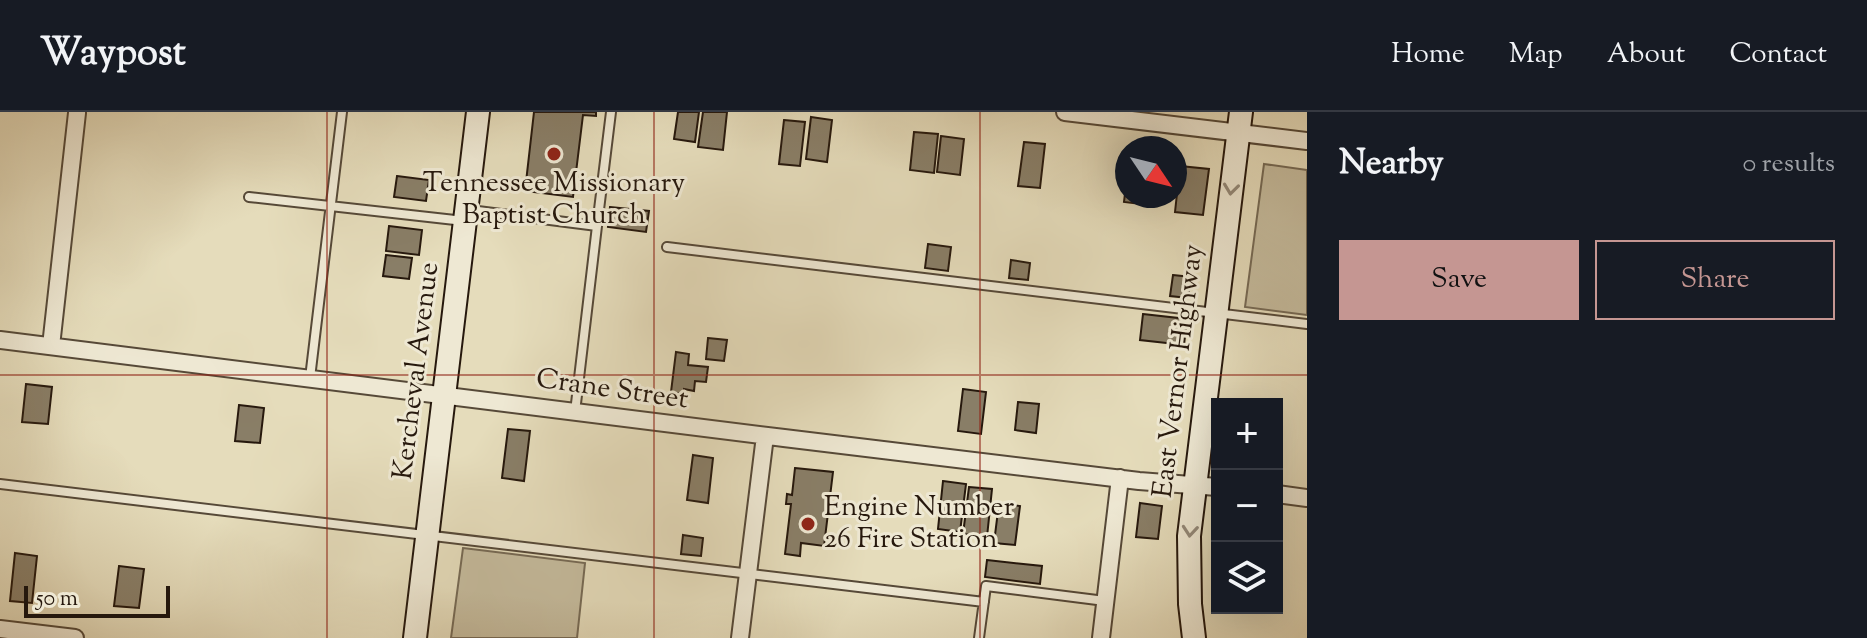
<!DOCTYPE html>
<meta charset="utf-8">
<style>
body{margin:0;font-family:"Sorts Mill Goudy",serif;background:#20242c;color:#f1f3f6}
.controls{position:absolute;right:24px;bottom:24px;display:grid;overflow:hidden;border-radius:0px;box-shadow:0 8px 32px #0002}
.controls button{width:72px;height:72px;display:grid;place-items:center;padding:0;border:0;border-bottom:2px solid #363941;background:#171b24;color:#f1f3f6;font:40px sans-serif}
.compass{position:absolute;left:1115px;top:24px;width:72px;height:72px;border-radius:50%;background:#171b24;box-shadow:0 8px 32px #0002;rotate:125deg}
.scale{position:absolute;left:24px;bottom:20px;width:146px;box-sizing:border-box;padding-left:8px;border:4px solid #26180d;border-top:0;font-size:22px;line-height:28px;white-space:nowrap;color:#26180d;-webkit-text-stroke:6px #eee8d3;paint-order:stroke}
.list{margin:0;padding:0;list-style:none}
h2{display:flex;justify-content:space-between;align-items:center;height:104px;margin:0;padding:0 32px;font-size:34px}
h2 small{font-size:26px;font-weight:400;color:#9ea1a6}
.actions{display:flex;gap:16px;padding:24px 32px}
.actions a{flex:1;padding:18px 0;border:2px solid #c59692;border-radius:0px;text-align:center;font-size:28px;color:#c59692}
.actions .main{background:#c59692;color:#111}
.icon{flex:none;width:44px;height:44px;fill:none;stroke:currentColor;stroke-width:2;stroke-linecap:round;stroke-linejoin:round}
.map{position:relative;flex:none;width:1307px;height:526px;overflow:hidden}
header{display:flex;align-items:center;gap:48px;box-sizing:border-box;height:112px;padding:0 40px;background:#171b24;border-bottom:2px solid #363941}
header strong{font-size:38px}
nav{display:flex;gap:44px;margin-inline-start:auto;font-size:28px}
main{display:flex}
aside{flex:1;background:#171b24}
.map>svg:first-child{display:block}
.green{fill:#c5bb9d;stroke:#766a55;stroke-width:2}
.building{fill:#897e67;stroke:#26180d;stroke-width:2}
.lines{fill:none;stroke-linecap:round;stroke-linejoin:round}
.lane-casing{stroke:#564938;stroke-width:12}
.street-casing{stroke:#564938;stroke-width:20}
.secondary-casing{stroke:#26180d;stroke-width:26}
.lane{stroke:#eee8d3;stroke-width:8}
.street{stroke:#eee8d3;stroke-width:16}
.secondary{stroke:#eee8d3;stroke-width:22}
.oneway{stroke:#948a7a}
.grid{fill:none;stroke:#8f2418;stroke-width:2;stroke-opacity:0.55}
.poi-dot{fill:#8f2418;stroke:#eee8d3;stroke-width:3}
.labels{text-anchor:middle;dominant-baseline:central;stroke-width:6;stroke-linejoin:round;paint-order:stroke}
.poi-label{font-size:28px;fill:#26180d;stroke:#eee8d3}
.street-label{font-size:28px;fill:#26180d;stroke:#eee8d3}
</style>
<header>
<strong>Waypost</strong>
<nav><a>Home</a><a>Map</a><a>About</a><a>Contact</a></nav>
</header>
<main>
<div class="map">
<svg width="1307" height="526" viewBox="0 0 1307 526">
<rect width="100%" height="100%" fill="#e5dcbb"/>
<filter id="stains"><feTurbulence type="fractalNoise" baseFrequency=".0025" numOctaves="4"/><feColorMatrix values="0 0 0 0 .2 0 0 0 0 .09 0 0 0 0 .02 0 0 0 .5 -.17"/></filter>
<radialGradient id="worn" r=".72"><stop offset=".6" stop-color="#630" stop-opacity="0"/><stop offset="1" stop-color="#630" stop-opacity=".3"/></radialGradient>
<path class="green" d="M1264 52 1307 58V203L1245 195Z
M463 436 585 451 577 526H451Z"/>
<path class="building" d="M534 0H596V4L583 3 573 85 525 79Z
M678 0H699L695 30 674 27Z
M703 0H727L723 38 698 35Z
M811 5 832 8 827 50 806 47Z
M784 8 805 10 800 54 779 52Z
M914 20 938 22 934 61 910 58Z
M941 24 964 27 960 63 937 60Z
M1024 30 1045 32 1040 76 1018 74Z
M1180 54 1209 57 1203 103 1175 100Z
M397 64 429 68 426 89 394 85Z
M1127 65V84H1149L1148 93 1124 90Z
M610 95 649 99 646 120 608 115Z
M389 114 422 118 419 143 386 139Z
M928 132 951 135 948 159 925 156Z
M386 143 412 146 409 167 383 164Z
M1011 148 1030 151 1028 168 1009 166Z
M1173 163 1191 165 1188 186 1170 184Z
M1143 202 1187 207 1184 233 1140 228Z
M708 226 727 228 724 249 706 247Z
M676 240 689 242 688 253 708 255 706 270 695 269 694 279 684 277V282L671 280Z
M26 272 52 275 48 312 22 310Z
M963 277 986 280 981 322 958 319Z
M1018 290 1039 292 1036 321 1015 318Z
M239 293 264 296 260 331 235 329Z
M508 317 530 319 524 369 502 366Z
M693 343 713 346 708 391 687 388Z
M795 356 833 360 824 434 801 431 800 444 785 442 791 392H786L787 382 792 383Z
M943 369 966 372 960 420 938 417Z
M969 375 992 377 987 425 963 422Z
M999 391 1020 394 1015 433 994 431Z
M1140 391 1162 394 1158 427 1136 425Z
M683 423 703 426 701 444 681 442Z
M15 441 37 444 32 491 10 489Z
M987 448 1042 454 1040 472 985 465Z
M119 454 144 457 139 496 114 494Z"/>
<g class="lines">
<defs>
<path id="lane" d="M249 85 464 109
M470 98 597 114 611 0
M667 135 1307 212
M310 266 342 0
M575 300 597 114
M0 372 984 490
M979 526 986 474 1105 489"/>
<path id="street" d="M1065 0 1307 29
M0 228 784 326 1139 369 1217 375
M51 234 77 1
M1277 382 1307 386
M0 517 75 526
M740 526 765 324
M1101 526 1120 366"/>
<path id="secondary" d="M415 526 478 0
M1194 526 1190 492 1189 424 1241 0"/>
</defs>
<use href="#lane" class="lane-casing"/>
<use href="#street" class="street-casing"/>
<use href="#secondary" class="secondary-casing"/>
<use href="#lane" class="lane"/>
<use href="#street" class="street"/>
<use href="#secondary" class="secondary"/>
</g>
<defs><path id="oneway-chevron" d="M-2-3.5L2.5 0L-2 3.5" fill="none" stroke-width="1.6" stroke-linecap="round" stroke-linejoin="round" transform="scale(2)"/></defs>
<g class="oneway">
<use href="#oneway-chevron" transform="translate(1231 77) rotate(97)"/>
<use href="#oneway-chevron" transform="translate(1190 419) rotate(95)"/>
</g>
<path class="grid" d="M327 0V526M654 0V526M980 0V526M0 263H1307"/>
<g class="poi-dot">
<circle cx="554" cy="42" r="8"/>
<circle cx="808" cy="412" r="8"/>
</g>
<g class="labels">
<g class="poi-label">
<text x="554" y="72">Tennessee Missionary<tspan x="554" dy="32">Baptist Church</tspan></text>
<text x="824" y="396" text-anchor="start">Engine Number<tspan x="824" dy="32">26 Fire Station</tspan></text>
</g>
<g class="street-label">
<text transform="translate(417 259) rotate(-83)">Kercheval Avenue</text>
<text transform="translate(1179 259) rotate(-83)">East Vernor Highway</text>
<text transform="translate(612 278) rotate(8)">Crane Street</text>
</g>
</g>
<rect width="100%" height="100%" filter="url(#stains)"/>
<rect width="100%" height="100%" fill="url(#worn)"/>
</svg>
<div class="controls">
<button>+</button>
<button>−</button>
<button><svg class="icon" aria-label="layers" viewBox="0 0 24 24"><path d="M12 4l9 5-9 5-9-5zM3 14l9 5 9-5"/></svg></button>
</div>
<svg class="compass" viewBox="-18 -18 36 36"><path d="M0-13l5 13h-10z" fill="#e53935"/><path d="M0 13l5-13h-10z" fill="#9ea1a6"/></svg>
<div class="scale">50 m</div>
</div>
<aside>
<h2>Nearby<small>0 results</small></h2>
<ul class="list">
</ul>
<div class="actions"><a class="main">Save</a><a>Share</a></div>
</aside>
</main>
